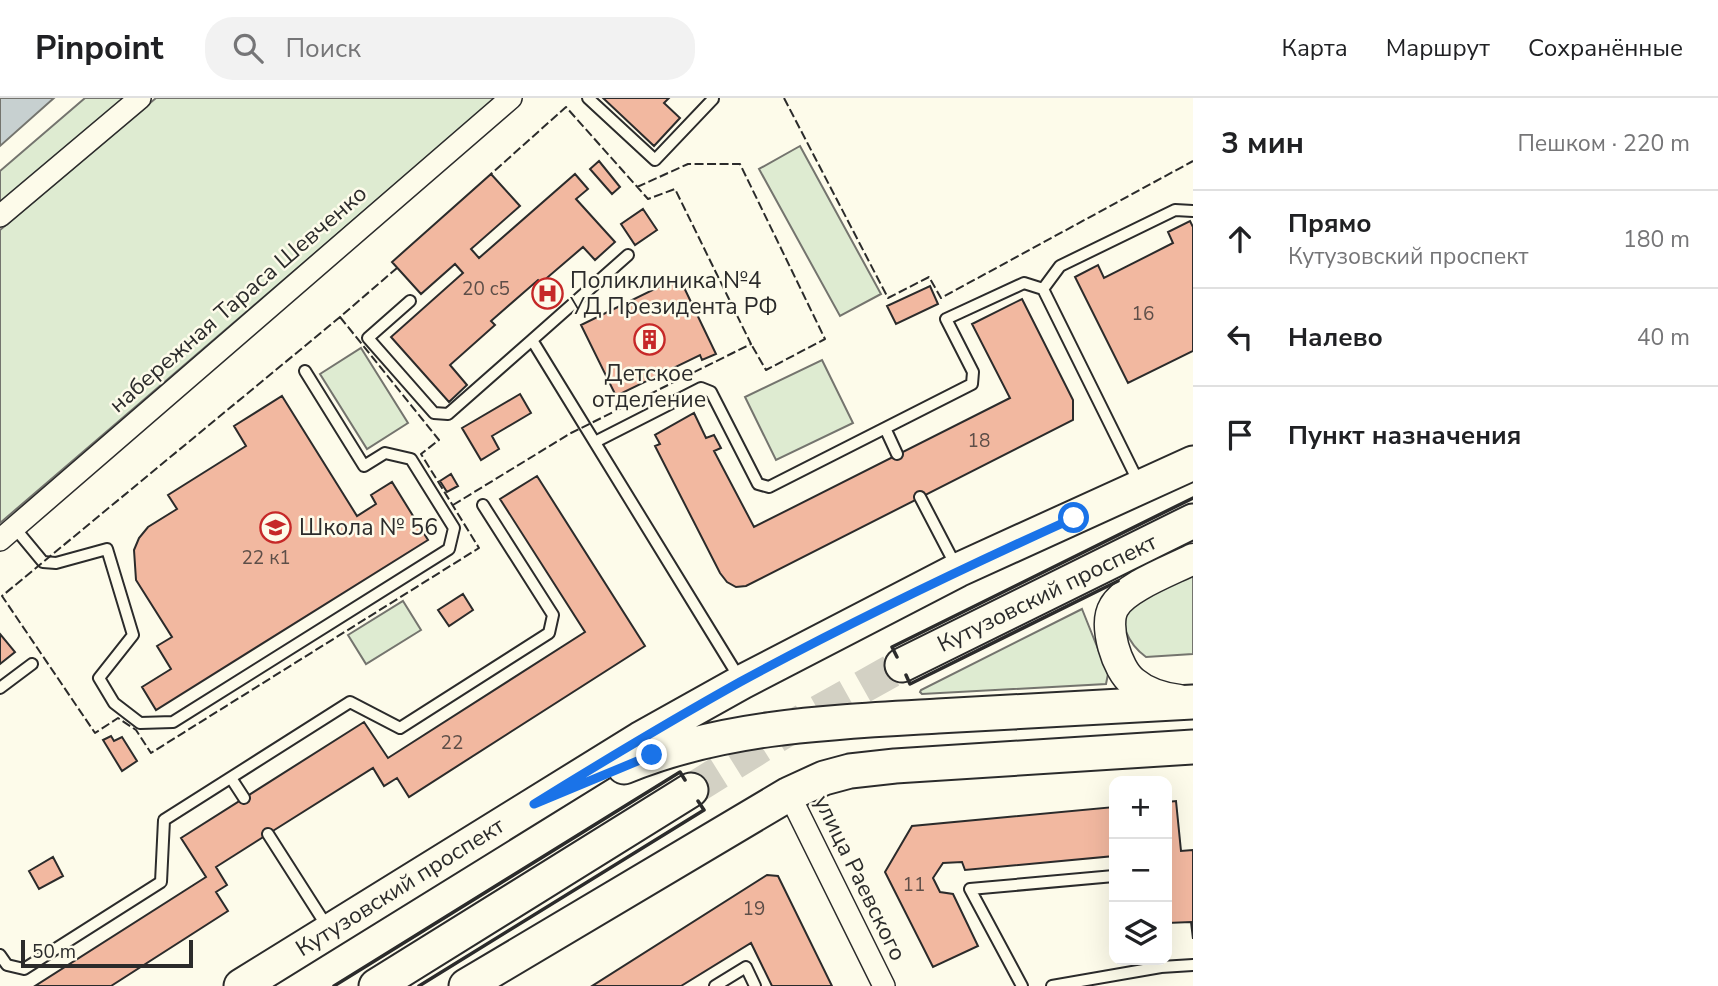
<!DOCTYPE html>
<html lang="ru">
<meta charset="utf-8">
<style>
body{margin:0;font-family:"Nunito Sans",sans-serif;background:#f2f2f2;color:#202124}
.controls{position:absolute;right:21px;bottom:21px;display:grid;overflow:hidden;border-radius:14px;box-shadow:0 7px 28px #0002}
.controls button{width:63px;height:63px;display:grid;place-items:center;padding:0;border:0;border-bottom:2px solid #e0e0e0;background:#fff;color:#202124;font:35px sans-serif}
.scale{position:absolute;left:21px;bottom:18px;width:172px;box-sizing:border-box;padding-left:7px;border:4px solid #2b2b2b;border-top:0;font-size:19px;line-height:24px;white-space:nowrap;color:#2b2b2b;-webkit-text-stroke:5px #fdfbea;paint-order:stroke}
.stop{position:absolute;width:21px;height:21px;margin:-16px;border:5px solid #1a73e8;border-radius:50%;background:#fff}
.stop.end{background:#1a73e8;border-color:#fff;box-shadow:0 2px 7px #0008}
.list{margin:0;padding:0;list-style:none}
h2{display:flex;justify-content:space-between;align-items:center;height:91px;margin:0;padding:0 28px;font-size:30px}
h2 small{font-size:23px;font-weight:400;color:#757577}
.list li{display:grid;grid-template-columns:46px 1fr auto;gap:21px;align-items:center;box-sizing:border-box;height:98px;padding:0 28px;border-top:2px solid #e0e0e0}
.list b{display:block;font-size:26px;white-space:nowrap}
.list p{margin:0;font-size:23px;white-space:nowrap;color:#757577}
.list em{font-size:23px;font-style:normal;color:#757577}
.icon{flex:none;width:38px;height:38px;fill:none;stroke:currentColor;stroke-width:2;stroke-linecap:round;stroke-linejoin:round}
.map{position:relative;flex:none;width:1193px;height:888px;overflow:hidden}
header{display:flex;align-items:center;gap:42px;box-sizing:border-box;height:98px;padding:0 35px;background:#fff;border-bottom:2px solid #e0e0e0}
header strong{font-size:33px}
nav{display:flex;gap:38px;margin-inline-start:auto;font-size:24px}
.search{width:490px;height:63px;background:#f2f2f2;display:flex;align-items:center;gap:18px;box-sizing:border-box;padding:0 24px;border-radius:28px;color:#757577;font-size:26px}
main{display:flex}
aside{flex:1;background:#fff}
.map>svg:first-child{display:block}
.green{fill:#deebd1;stroke:#74746e;stroke-width:2}
.water{fill:#c7d0d0;stroke:#74746e;stroke-width:2}
.building{fill:#f2b8a0;stroke:#2b2b2b;stroke-width:2}
.lines{fill:none;stroke-linecap:round;stroke-linejoin:round}
.primary-tunnel{stroke:#d3d1c4;stroke-width:33;stroke-dasharray:33 17;stroke-linecap:butt}
.lane-casing{stroke:#2b2b2b;stroke-width:14}
.street-casing{stroke:#2b2b2b;stroke-width:24}
.secondary-casing{stroke:#2b2b2b;stroke-width:33}
.primary-casing{stroke:#2b2b2b;stroke-width:37}
.lane{stroke:#fdfbea;stroke-width:10}
.street{stroke:#fdfbea;stroke-width:21}
.secondary{stroke:#fdfbea;stroke-width:30}
.primary{stroke:#fdfbea;stroke-width:33}
.fence{stroke:#2b2b2b;stroke-width:2;stroke-dasharray:9 3.5;stroke-linecap:butt}
.wall{stroke:#2b2b2b;stroke-width:3.5}
.route{stroke:#1a73e8;stroke-width:9}
.labels{text-anchor:middle;dominant-baseline:central;stroke-width:5;stroke-linejoin:round;paint-order:stroke}
.number-label{font-size:19px;fill:#5d4e48}
.poi-label{font-size:23px;fill:#2b2b2b;stroke:#fdfbea;text-anchor:start}
.street-label{font-size:23px;fill:#2b2b2b;stroke:#fdfbea}
</style>
<header>
<strong>Pinpoint</strong>
<div class="search"><svg class="icon" aria-label="search" viewBox="0 0 24 24"><circle cx="10" cy="10" r="6"/><path d="M15 15l6 6"/></svg>Поиск</div>
<nav><a>Карта</a><a>Маршрут</a><a>Сохранённые</a></nav>
</header>
<main>
<div class="map">
<svg width="1193" height="888" viewBox="0 0 1193 888">
<rect width="100%" height="100%" fill="#fdfbea"/>
<path class="green" d="M85 0H126L0 106V73Z
M156 0H496L0 425V132Z
M800 48 881 196 840 218 759 71Z
M361 250 408 325 367 351 320 276Z
M822 262 853 325 776 362 745 299Z
M1193 476V556L1146 559C1131 548 1112 521 1134 505 1150 493 1174 485 1193 476Z
M403 503 421 532 366 566 348 537Z
M1082 511 1108 576 1106 586 922 596 920 594 921 592Z"/>
<path class="water" d="M0 0H54L0 48Z"/>
<path class="building" d="M603 0H669L664 5 680 20 654 48Z
M599 63 620 89 612 96 590 71Z
M491 76 520 108 471 151 479 160 575 76 588 91 576 101 615 144 595 162 583 149 541 185 538 182 491 223 495 227 450 267 467 287 449 304 391 239 463 175 455 166 421 196 392 164Z
M643 111 657 132 635 147 621 126Z
M1190 123 1193 129V253L1128 285 1075 179 1098 167 1104 180 1173 145 1168 134Z
M679 179 716 256 702 262 700 257 616 298 581 227Z
M930 188 938 206 896 226 887 208Z
M1022 201 1073 302V322L746 488 736 489 727 484 720 475 655 348 660 346 655 337 694 315 706 340 714 337 721 350 714 353 754 429 1010 300 972 226Z
M520 296 531 315 492 338 499 351 481 362 462 330Z
M282 298 357 418 376 406 371 397 392 384 428 442 156 612 142 589 171 571 157 548 172 539 136 482 134 452 139 440 148 429 177 411 168 397 246 348 234 328Z
M451 376 458 388 447 394 440 383Z
M537 378 645 548 409 699 397 680 384 688 373 670 268 736 216 769 227 787 216 794 228 813 111 888H35L206 779 181 740 364 624 388 660 585 534 500 401Z
M463 496 473 512 449 528 438 512Z
M0 536 15 554 0 566Z
M111 638 114 643 122 639 137 663 122 673 103 642Z
M1176 703 1181 753 1193 752V841L1191 824 1167 825V704Z
M1114 709V758L965 772 962 764 943 765 933 780 940 794 953 796 978 848 933 869 885 774 912 728Z
M53 759 63 778 39 791 29 773Z
M767 777 778 778 832 888H772L751 845 681 888H592Z"/>
<g class="lines">
<path class="primary-tunnel" d="M691 692 800 624 902 567"/>
<defs>
<path id="lane" d="M588 0 655 62 713 1
M410 203 368 240 434 315 448 316 532 242 740 581
M532 242 628 157
M885 330 897 356
M595 344 701 290 711 294 758 386 769 389 972 286 973 274 946 221 1024 185 1043 191
M1140 387 1043 191 1060 168 1175 112 1193 113
M920 399 957 470
M14 429 43 464 56 465 107 451 133 537 99 580 114 605 140 625 173 624 449 451 454 430 411 361 385 355 364 368 305 273
M0 590 32 566
M231 680 244 700
M268 736 328 830
M0 857 7 867 24 871 161 784 164 722 350 604 400 630 549 535 553 517 483 407
M715 888 746 869 755 888
M1022 888 970 791 1114 778
M1052 888 1161 869 1193 867"/>
<path id="street" d="M0 118 140 0
M0 442 511 0
M789 696 884 888"/>
<path id="secondary" d="M1179 602C1163 600 1146 595 1133 584 1117 572 1103 527 1114 509 1125 489 1172 472 1193 461"/>
<path id="primary" d="M902 567 1193 423
M624 669C723 628 832 624 938 618 1023 614 1108 609 1193 604
M241 888 640 641 742 584 958 472 1193 365
M376 888 691 692
M466 888 789 696 824 680 850 673 895 668 1193 649"/>
</defs>
<use href="#lane" class="lane-casing"/>
<use href="#street" class="street-casing"/>
<use href="#secondary" class="secondary-casing"/>
<use href="#primary" class="primary-casing"/>
<use href="#lane" class="lane"/>
<use href="#street" class="street"/>
<use href="#secondary" class="secondary"/>
<use href="#primary" class="primary"/>
<path class="fence" d="M784 0 888 200 929 179 941 200 1193 63
M637 89 688 66H740L825 241 766 272 751 246
M340 219 439 342 421 356 479 450 151 655 136 632 118 620 95 635 2 498 340 219 397 170
M453 407 571 335 751 246 675 91 648 101 566 9 491 76"/>
<path class="wall" d="M897 559 892 549 1193 400
M906 577 910 586 1118 483
M334 888 680 674 685 682
M419 888 704 712 698 703"/>
</g>
<g class="lines">
<path class="route" d="M652 657 534 706C602 664 670 623 740 584 849 525 961 471 1074 420"/>
</g>
<defs>
<symbol id="hospital-ring" viewBox="-11 -11 22 22"><circle r="9.5" fill="#fdfbea" stroke="#c62828" stroke-width="1.5"/><path d="M-5-5h3v3.5h4V-5h3V5h-3V1.5h-4V5h-3Z" fill="#c62828"/></symbol>
<symbol id="building-ring" viewBox="-11 -11 22 22"><circle r="9.5" fill="#fdfbea" stroke="#c62828" stroke-width="1.5"/><path d="M-4-6H4V6H1V3H-1V6H-4ZM-2.5-4.3h1.7v1.8h-1.7ZM.8-4.3h1.7v1.8H.8ZM-2.5-1h1.7V.8h-1.7ZM.8-1h1.7V.8H.8Z" fill="#c62828"/></symbol>
<symbol id="school-ring" viewBox="-11 -11 22 22"><circle r="9.5" fill="#fdfbea" stroke="#c62828" stroke-width="1.5"/><path d="M0-5L7-2L0 1L-7-2ZM-4 1L0 2.5L4 1V4Q0 6-4 4Z" fill="#c62828"/></symbol>
</defs>
<g fill-rule="evenodd">
<use href="#hospital-ring" x="530" y="178" width="35" height="35"/>
<use href="#building-ring" x="632" y="224" width="35" height="35"/>
<use href="#school-ring" x="258" y="412" width="35" height="35"/>
</g>
<g class="labels">
<g class="number-label">
<text x="486" y="191">20 c5</text>
<text x="1143" y="216">16</text>
<text x="979" y="343">18</text>
<text x="266" y="460">22 к1</text>
<text x="452" y="645">22</text>
<text x="914" y="787">11</text>
<text x="754" y="811">19</text>
</g>
<g class="poi-label">
<text x="570" y="182">Поликлиника №4<tspan x="570" dy="26">УД Президента РФ</tspan></text>
<text x="649" y="275" text-anchor="middle">Детское<tspan x="649" dy="26">отделение</tspan></text>
<text x="299" y="429">Школа № 56</text>
</g>
<g class="street-label">
<text transform="translate(238 201) rotate(-41)">набережная Тараса Шевченко</text>
<text transform="translate(1047 495) rotate(-26)">Кутузовский проспект</text>
<text transform="translate(860 780) rotate(64)">улица Раевского</text>
<text transform="translate(400 789) rotate(-32)">Кутузовский проспект</text>
</g>
</g>
</svg>
<div class="controls">
<button>+</button>
<button>−</button>
<button><svg class="icon" aria-label="layers" viewBox="0 0 24 24"><path d="M12 4l9 5-9 5-9-5zM3 14l9 5 9-5"/></svg></button>
</div>
<div class="scale">50 m</div>
<div class="stop" style="left:1074px;top:420px"></div>
<div class="stop end" style="left:652px;top:657px"></div>
</div>
<aside>
<h2>3 мин<small>Пешком · 220 m</small></h2>
<ul class="list">
<li><svg class="icon" aria-label="ahead" viewBox="0 0 24 24"><path d="M12 20V5M6 11l6-6 6 6"/></svg><div><b>Прямо</b><p>Кутузовский проспект</p></div><em>180 m</em></li>
<li><svg class="icon" aria-label="left" viewBox="0 0 24 24"><path d="M17 20v-9H6M10 6l-5 5 5 5"/></svg><div><b>Налево</b></div><em>40 m</em></li>
<li><svg class="icon" aria-label="arrive" viewBox="0 0 24 24"><path d="M6 21V4h12l-3 4 3 4H6"/></svg><div><b>Пункт назначения</b></div></li>
</ul>
</aside>
</main>
